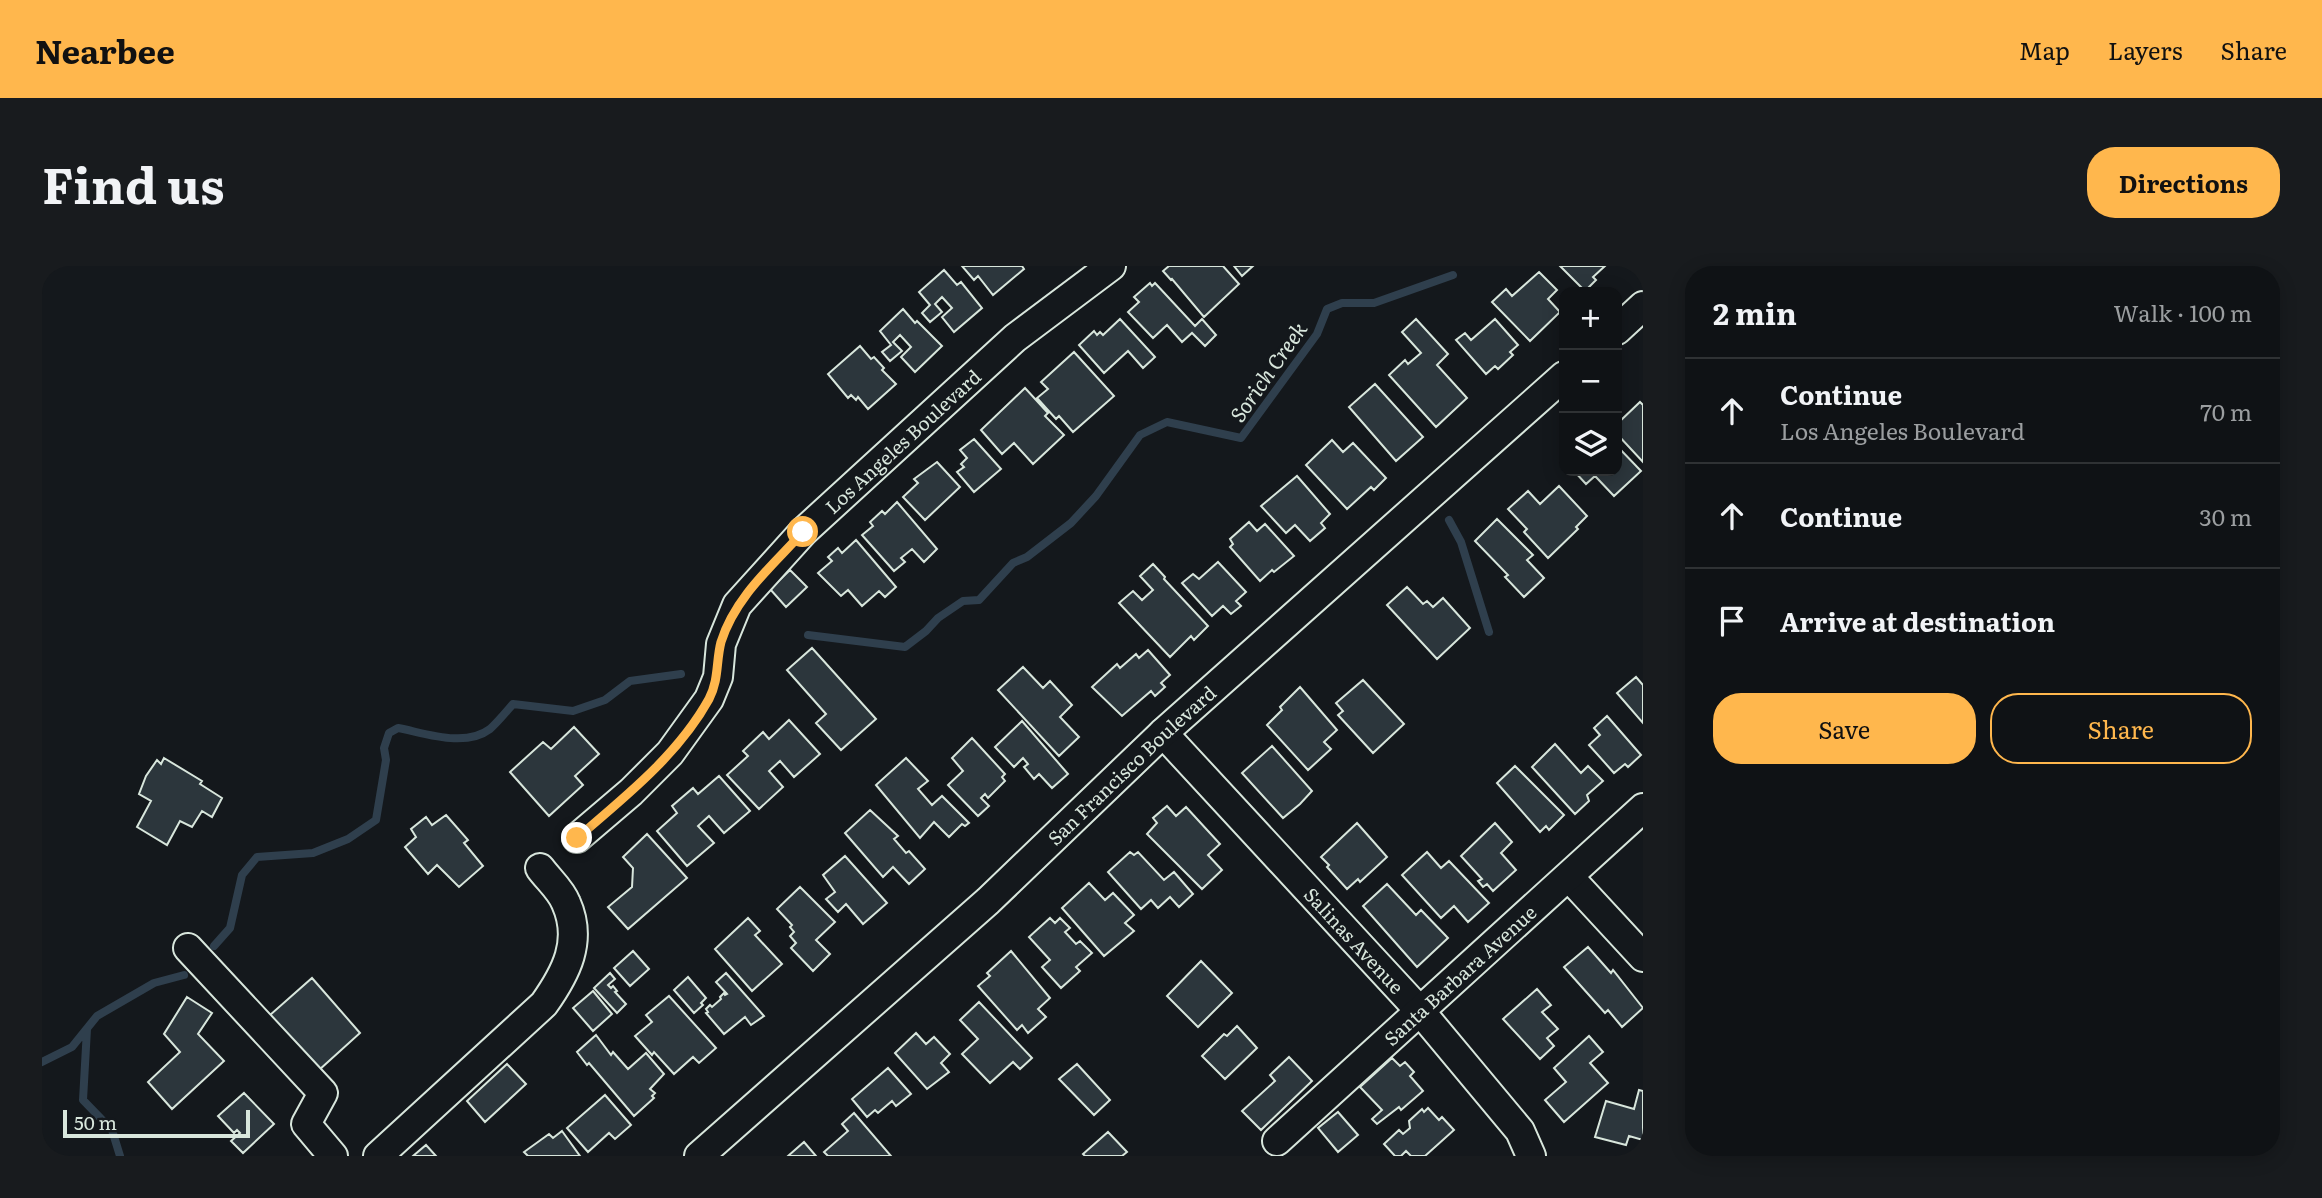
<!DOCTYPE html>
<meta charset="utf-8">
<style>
body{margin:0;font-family:Literata,serif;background:#181b1e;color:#f1f3f6}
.controls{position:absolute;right:21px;top:21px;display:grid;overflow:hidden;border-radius:14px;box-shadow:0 4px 18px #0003}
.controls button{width:63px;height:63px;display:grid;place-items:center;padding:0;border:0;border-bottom:2px solid #2f3234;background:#0f1215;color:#f1f3f6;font:35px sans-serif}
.scale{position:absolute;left:21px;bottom:18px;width:187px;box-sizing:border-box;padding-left:7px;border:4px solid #d8e6dc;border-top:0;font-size:19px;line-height:24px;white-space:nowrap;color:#d8e6dc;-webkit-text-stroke:5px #14181c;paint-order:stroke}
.stop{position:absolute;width:21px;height:21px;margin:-16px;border:5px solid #ffb74d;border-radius:50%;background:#fff}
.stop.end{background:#ffb74d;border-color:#fff;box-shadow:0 2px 7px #0008}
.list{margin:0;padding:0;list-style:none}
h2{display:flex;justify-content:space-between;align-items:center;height:91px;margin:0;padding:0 28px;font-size:30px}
h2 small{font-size:23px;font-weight:400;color:#9b9ea0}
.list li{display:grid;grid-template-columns:46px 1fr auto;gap:21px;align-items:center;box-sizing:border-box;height:105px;padding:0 28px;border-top:2px solid #2f3234}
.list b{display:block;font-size:26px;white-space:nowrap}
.list p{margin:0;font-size:23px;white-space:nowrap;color:#9b9ea0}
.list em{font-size:23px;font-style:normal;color:#9b9ea0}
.actions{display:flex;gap:14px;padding:21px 28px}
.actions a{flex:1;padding:16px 0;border:2px solid #ffb74d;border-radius:28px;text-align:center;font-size:24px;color:#ffb74d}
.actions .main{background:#ffb74d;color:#111}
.icon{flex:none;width:38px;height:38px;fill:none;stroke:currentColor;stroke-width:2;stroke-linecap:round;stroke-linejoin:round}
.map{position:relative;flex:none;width:1601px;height:890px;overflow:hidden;border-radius:28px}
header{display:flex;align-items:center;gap:42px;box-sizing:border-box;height:98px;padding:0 35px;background:#ffb74d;color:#111}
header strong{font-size:33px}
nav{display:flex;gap:38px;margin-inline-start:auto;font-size:24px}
.intro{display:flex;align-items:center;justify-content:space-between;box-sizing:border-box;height:168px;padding:0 42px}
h1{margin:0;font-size:49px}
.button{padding:18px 32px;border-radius:28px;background:#ffb74d;color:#111;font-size:24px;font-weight:700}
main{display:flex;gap:42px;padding:0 42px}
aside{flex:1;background:#0f1215;border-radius:28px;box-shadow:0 4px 18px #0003}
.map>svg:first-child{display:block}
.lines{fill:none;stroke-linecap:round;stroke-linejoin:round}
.stream{stroke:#2f3f4d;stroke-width:8}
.building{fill:#2c363c;stroke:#d8e6dc;stroke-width:2}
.minor-casing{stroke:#d8e6dc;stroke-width:32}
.minor{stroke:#14181c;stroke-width:28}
.route{stroke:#ffb74d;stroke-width:9}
.labels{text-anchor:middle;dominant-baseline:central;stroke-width:5;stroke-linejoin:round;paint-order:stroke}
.street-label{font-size:19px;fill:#d8e6dc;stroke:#14181c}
.water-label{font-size:21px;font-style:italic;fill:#d8e6dc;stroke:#14181c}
</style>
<header>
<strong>Nearbee</strong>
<nav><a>Map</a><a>Layers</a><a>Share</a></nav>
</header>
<div class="intro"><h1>Find us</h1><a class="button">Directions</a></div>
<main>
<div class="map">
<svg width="1601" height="890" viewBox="0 0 1601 890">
<rect width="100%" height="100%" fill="#14181c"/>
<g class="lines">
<path class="stream" d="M1407 254 1419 276 1447 366
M766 369 863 381 884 365 896 352 921 335 937 334 971 297 985 291 1029 257 1054 230 1098 169 1125 156 1199 172 1275 68 1285 43 1300 37H1332L1411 9
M172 680 188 662 200 609 215 591 271 587 306 573 334 554 344 494 342 482 347 467 356 462C383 467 423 482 448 463 456 456 464 446 471 438L531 445 563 434 588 415 639 408
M45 763 41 834 70 864 78 890
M0 796 30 781 55 750 112 717 142 709"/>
</g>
<path class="building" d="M920 0H980L982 3 951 29 936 10 932 14Z
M1127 0H1181L1197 18 1162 51 1130 13 1129 14 1121 5Z
M1192 0H1211L1200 10Z
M1518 0H1563L1551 11 1554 14 1543 25Z
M902 4 915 19 919 16 940 42 912 66 900 51 910 42 900 31 893 38 900 46 888 56 880 47 888 39 877 26Z
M1497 6 1515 24 1506 33 1518 46 1488 75 1450 36 1464 23 1470 30Z
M1108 17 1110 20 1113 17 1153 60 1160 53 1174 69 1163 80 1150 67 1140 76 1125 59 1111 72 1086 46 1097 36 1092 31Z
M861 43 873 57 875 55 900 80 873 106 859 91 869 81 858 69 851 76 860 85 848 95 840 86 849 79 838 65Z
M1078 53 1113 91 1101 102 1086 85 1062 107 1037 79 1052 65 1055 69 1058 66 1061 69Z
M1374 53 1406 88 1395 99 1425 132 1394 161 1347 109 1363 94 1366 98 1379 87 1360 66Z
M1453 53 1476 79 1468 86 1471 89 1456 103 1453 100 1444 108 1414 74 1423 67 1429 74Z
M818 80 829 93 832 91 842 102 840 104 854 118 826 143 816 131 814 134 809 129 806 132 786 108Z
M1032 86 1072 130 1031 166 1017 150 1014 153 995 132 1006 123 999 116Z
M1333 118 1381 171 1354 195 1307 141Z
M983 122 1006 147 1003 150 1022 169 991 198 972 177 960 188 939 164Z
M1598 136 1601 139V196L1575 168V158Z
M932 173 959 203 932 226 915 206 922 201 919 198 925 192 918 184Z
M1290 174 1301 186 1311 177 1344 212 1332 224 1329 221 1305 243 1264 199Z
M1575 180 1599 205 1572 230 1553 210 1544 218 1532 205H1575Z
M895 196 918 221 883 254 861 231 876 217 872 213Z
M1255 210 1288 248 1279 257 1283 262 1268 275 1253 259 1244 267 1219 240Z
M1517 220 1545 250 1534 261 1536 263 1506 292 1482 266 1485 263 1466 243 1486 225 1498 238Z
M855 236 895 283 882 296 870 283 859 292 863 296 852 305 820 269 831 260 828 256 840 245 843 248Z
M1455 253 1491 289 1485 294 1502 312 1482 331 1463 311 1466 309 1433 275Z
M1207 256 1215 265 1223 258 1252 290 1232 306 1230 304 1218 315 1188 281 1191 278 1188 273Z
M814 274 854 321 843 331 837 325 820 340 806 324 799 330 776 307 790 295 786 291 796 282 800 287Z
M1176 296 1204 326 1194 335 1199 340 1189 348 1181 340 1170 350 1140 317 1151 308 1157 313Z
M1111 298 1123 311 1122 313 1166 360 1152 374 1149 370 1128 391 1077 337 1091 325 1100 334 1111 324 1098 310Z
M748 304 765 321 744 341 728 323Z
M1365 321 1381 338 1385 335 1391 341 1401 332 1428 362 1395 393 1345 339Z
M770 382 834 453 799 484 774 457 784 448 745 404Z
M1106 384 1128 409 1119 417 1123 421 1113 430 1109 425 1080 450 1050 421 1075 398 1078 402 1094 388 1097 392Z
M981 401 1001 422 1008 415 1030 439 1018 451 1037 471 1017 490 956 424Z
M1594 411 1601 419V457L1575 427Z
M1321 414 1362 458 1331 487 1296 449 1301 445 1294 437Z
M1258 421 1295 464 1282 476 1289 483 1266 504 1225 459 1240 444 1238 441Z
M1565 450 1599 489 1586 501 1583 498 1572 507 1547 479 1558 469 1552 462Z
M747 454 778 488 752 511 738 495 727 505 741 521 717 543 685 509 706 490 701 485 721 466 727 473Z
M980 455 1026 508 1010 522 997 508 992 513 982 501 986 498 981 492 972 501 953 481Z
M532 461 557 488 533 510 541 519 507 550 468 506 501 476 509 483Z
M930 472 963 508 960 511 963 515 946 532 943 528 939 532 947 540 936 550 906 519 921 505 910 492Z
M1513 478 1539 507 1546 500 1561 515 1545 529 1547 535 1533 548 1490 501Z
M1230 480 1270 525 1258 538 1241 552 1200 507Z
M122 492 160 515 158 518 180 532 170 551 160 545 150 561 138 555 125 579 95 561 109 535 97 528 104 510 115 494 119 498Z
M864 492 886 515 876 523 890 539 900 530 927 557 923 560 920 558 907 571 892 556 878 572 834 519Z
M1473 500 1522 549 1507 564 1504 560 1498 566 1455 517Z
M677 510 708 545 682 567 667 550 656 560 672 577 645 600 615 565 635 547 630 540 651 522 656 528Z
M1125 540 1134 550 1144 541 1178 578 1166 589 1180 604 1160 623 1105 568 1115 557 1111 552Z
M828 544 856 570 852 573 864 587 867 585 883 603 867 618 851 601 841 611 803 567Z
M404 549 426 574 422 577 441 600 417 621 395 599 386 608 363 581 374 571 369 563 384 551 390 559Z
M1315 557 1345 591 1318 616 1316 613 1305 623 1285 601 1287 599 1279 591Z
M1453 557 1470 576 1459 587 1474 604 1451 625 1445 618 1441 621 1436 615 1440 613 1419 590Z
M605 568 645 612 586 663 566 641 590 621 591 602 581 591Z
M1088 586 1092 589 1096 586 1122 614 1132 606 1151 628 1137 641 1128 631 1116 642 1109 634 1099 643 1066 606Z
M1385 586 1399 602 1407 595 1447 637 1426 656 1412 640 1399 652 1360 609Z
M803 590 845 637 821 658 804 638 796 646 784 633 793 626 781 609Z
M1047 617 1063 634 1071 627 1092 649 1083 657 1092 665 1062 690 1020 642Z
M1345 618 1374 649 1379 644 1406 672 1375 701 1321 640Z
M758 621 793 656 774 674 788 688 771 705 749 682 754 677 748 670 752 666 748 661 750 659 735 643Z
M706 652 718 665 713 669 740 698 710 725 673 683Z
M1008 652 1013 657 1018 652 1028 662 1023 666 1034 678 1038 675 1050 687 1034 701 1038 705 1019 722 1000 701 1008 694 987 671Z
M1546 681 1569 707 1571 704 1601 742 1580 761 1566 744 1563 747 1522 701Z
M591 685 607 703 588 720 572 702Z
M969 685 1008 732 996 743 1004 751 986 767 980 759 975 764 936 720 948 710 945 707Z
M1159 695 1190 727 1156 761 1125 730Z
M568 707 573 713 566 719 569 722 571 720 575 725 573 726 584 738 575 747 552 722Z
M684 707 722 750 709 759 703 751 682 768 664 747 666 746 664 743 668 739 670 741 679 733 678 731 682 727 683 729 685 728 674 716Z
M646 711 664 732 659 737 661 739 652 747 632 724Z
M270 712 318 767 277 804 228 749Z
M1495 723 1509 739 1500 746 1516 763 1505 772 1512 780 1498 793 1461 753Z
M551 725 570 748 551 765 531 742Z
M627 730 674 782 657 797 651 791 632 808 612 786 610 789 593 770 610 756 604 749Z
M145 731 170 747 156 768 182 795 130 843 106 816 138 786 122 768Z
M937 736 990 792 978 803 971 796 948 817 920 788 936 773 918 754Z
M1195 760 1215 782 1183 813 1160 790 1182 768 1185 770Z
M874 767 884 778 892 771 908 788 899 797 907 806 885 823 853 787Z
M554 769 569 789 571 786 586 803 604 787 622 808 608 823 613 827 610 830 612 832 592 850 547 797 545 799 535 786Z
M1547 770 1561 786 1548 797 1566 817 1522 856 1503 834 1524 816 1512 802Z
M1247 791 1270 815 1219 864 1200 845 1233 815 1228 809Z
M1350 792 1358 800 1363 796 1372 806 1368 810 1381 825 1359 844 1357 841 1335 858 1330 853 1340 844 1318 821Z
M465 798 484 818 443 856 425 835Z
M1035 798 1068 834 1052 849 1017 813Z
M846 802 869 828 854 840 850 835 836 847 833 844 825 851 810 833Z
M1597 824 1601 825V874L1587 870 1584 879 1553 871 1564 835 1592 843Z
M202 827 232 858 201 887 189 875 198 867 195 864 192 867 176 850Z
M563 829 589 859 573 873 567 867 546 886 525 862Z
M1386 842 1397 854 1400 851 1412 864 1383 890H1369L1364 885 1359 890H1353L1342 878 1357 864 1361 868 1368 862 1367 855 1380 843 1382 846Z
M1296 846 1316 869 1296 886 1276 862Z
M812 847 849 890H786L782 886 806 865 800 858Z
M520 865 538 890H486L482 886 507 868 511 872Z
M1066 866 1085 886 1080 890H1043L1041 888Z
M762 876 774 890H746Z
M384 879 394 890H371Z"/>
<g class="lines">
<defs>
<g id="minor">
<path d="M1575 64 1601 40"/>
<path id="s1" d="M1121 467 1378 745 1478 865 1489 890"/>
<path id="s2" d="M535 572 589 526 628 487 667 433 676 411 679 378 695 339 761 266 973 72 1069 0"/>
<path d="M1527 611 1601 691"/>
<path d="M146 682 281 827 264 858 291 890"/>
<path id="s3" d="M1235 875 1601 542"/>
<path d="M336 890 502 738C524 707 541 675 524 637 519 624 506 613 498 602"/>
<path id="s4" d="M657 890 946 635 1121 467 1522 110"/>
</g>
</defs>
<use href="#minor" class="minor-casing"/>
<use href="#minor" class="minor"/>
</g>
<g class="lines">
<path class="route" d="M535 572C583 531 636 489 667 433 677 414 674 395 679 376 693 331 730 300 761 266"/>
</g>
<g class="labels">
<g class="street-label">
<text stroke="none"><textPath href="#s2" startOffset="525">Los Angeles Boulevard</textPath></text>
<text stroke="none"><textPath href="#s4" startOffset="583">San Francisco Boulevard</textPath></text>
<text stroke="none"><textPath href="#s1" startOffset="282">Salinas Avenue</textPath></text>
<text stroke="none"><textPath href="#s3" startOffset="247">Santa Barbara Avenue</textPath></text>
</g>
<g class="water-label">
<text transform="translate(1225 105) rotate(-55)">Sorich Creek</text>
</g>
</g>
</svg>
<div class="controls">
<button>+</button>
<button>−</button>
<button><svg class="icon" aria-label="layers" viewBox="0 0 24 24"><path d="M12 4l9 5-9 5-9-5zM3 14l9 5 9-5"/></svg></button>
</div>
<div class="scale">50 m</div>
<div class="stop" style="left:761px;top:266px"></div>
<div class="stop end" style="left:535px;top:572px"></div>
</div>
<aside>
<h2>2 min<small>Walk · 100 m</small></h2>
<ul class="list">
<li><svg class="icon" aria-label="ahead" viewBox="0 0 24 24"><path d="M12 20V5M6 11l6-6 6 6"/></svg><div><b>Continue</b><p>Los Angeles Boulevard</p></div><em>70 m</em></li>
<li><svg class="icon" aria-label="ahead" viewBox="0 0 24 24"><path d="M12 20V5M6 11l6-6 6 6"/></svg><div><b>Continue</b></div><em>30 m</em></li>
<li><svg class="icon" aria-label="arrive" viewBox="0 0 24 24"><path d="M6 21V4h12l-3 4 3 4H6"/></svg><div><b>Arrive at destination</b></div></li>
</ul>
<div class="actions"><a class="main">Save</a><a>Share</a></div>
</aside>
</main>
